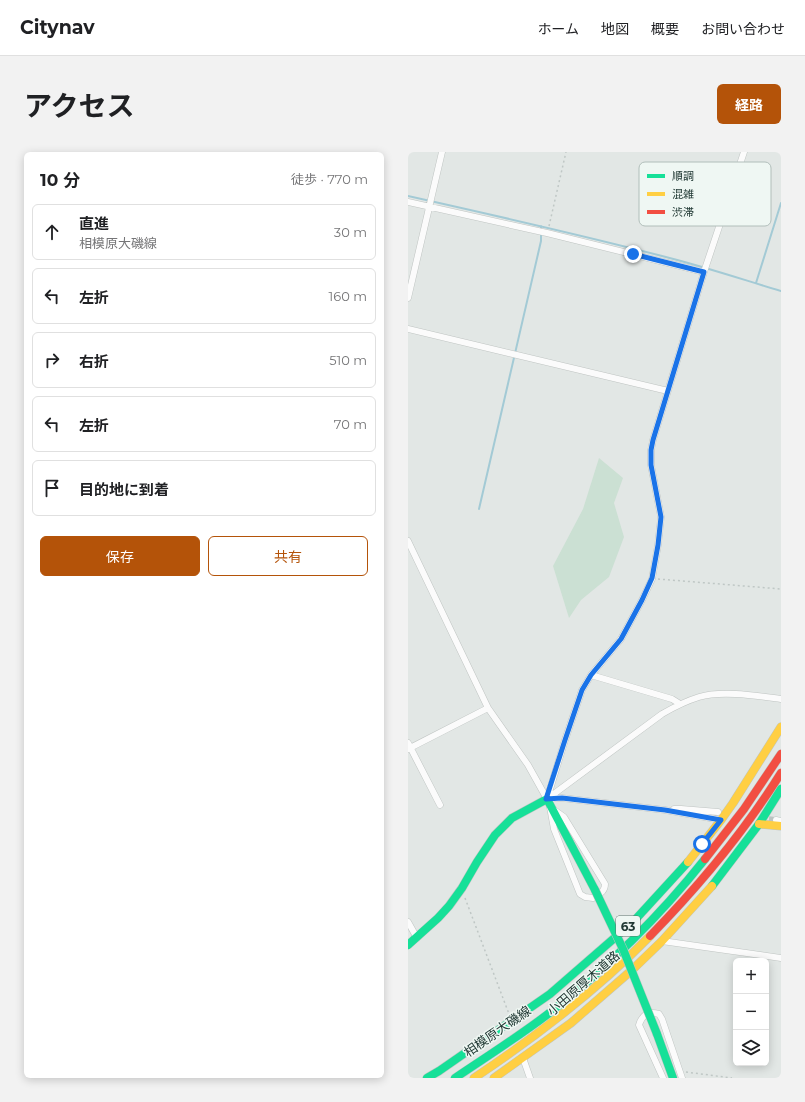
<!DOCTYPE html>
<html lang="ja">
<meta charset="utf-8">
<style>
body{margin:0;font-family:Montserrat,"Noto Sans JP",sans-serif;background:#f2f2f2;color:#202124}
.controls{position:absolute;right:12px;bottom:12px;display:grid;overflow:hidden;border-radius:6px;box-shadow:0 2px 10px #0003}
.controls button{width:36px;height:36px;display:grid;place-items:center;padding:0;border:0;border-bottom:1px solid #e0e0e0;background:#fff;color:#202124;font:20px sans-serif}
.stop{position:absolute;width:12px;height:12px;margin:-9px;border:3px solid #1a73e8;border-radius:50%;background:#fff}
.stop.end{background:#1a73e8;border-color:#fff;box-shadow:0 1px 4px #0008}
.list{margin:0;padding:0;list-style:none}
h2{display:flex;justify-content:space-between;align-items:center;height:52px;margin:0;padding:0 16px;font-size:17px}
h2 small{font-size:13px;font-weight:400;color:#757577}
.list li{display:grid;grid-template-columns:26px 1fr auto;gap:12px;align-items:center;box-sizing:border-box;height:56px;margin:0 8px 8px;padding:0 8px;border:1px solid #e0e0e0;border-radius:6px}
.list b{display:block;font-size:15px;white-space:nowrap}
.list p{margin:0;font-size:13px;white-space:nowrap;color:#757577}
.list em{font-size:13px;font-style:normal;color:#757577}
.actions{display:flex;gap:8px;padding:12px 16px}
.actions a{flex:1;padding:9px 0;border:1px solid #b45309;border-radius:6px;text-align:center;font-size:14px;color:#b45309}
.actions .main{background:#b45309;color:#fff}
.icon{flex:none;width:22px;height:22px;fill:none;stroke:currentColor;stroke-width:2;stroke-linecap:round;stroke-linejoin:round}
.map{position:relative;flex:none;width:373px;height:926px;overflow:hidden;border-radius:6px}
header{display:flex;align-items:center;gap:24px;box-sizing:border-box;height:56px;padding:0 20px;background:#fff;border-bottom:1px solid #e0e0e0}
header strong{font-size:19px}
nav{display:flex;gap:22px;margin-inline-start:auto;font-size:14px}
.intro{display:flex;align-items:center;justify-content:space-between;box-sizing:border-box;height:96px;padding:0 24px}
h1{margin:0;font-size:28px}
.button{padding:10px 18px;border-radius:6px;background:#b45309;color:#fff;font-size:14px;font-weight:700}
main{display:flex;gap:24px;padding:0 24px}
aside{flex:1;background:#fff;border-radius:6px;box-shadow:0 2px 10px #0003}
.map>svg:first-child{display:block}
.green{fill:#cbe0d3}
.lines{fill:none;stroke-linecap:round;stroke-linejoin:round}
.stream{stroke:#a3cad5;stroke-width:2}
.street-tunnel{stroke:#bbc4c2;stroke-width:6;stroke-dasharray:6 3;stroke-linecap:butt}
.street-casing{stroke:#bfc4c2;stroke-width:7}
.fast-casing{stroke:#bec5c2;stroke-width:9}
.slow-casing{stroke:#bec5c2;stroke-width:9}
.jam-casing{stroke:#bec5c2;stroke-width:9}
.path{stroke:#bfc7c5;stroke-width:1.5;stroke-dasharray:2 3;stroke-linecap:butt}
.street{stroke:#fbfbfb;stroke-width:6}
.fast{stroke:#16e098;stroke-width:8}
.slow{stroke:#ffcf43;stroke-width:8}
.jam{stroke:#f24e42;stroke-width:8}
.fast-bridge-casing{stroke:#bec5c2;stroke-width:9;stroke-linecap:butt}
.fast-bridge{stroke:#16e098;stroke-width:8}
.route{stroke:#1a73e8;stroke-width:5}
.labels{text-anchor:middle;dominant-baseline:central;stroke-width:3;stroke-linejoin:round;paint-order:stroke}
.shield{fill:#eff7f3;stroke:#5f726d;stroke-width:1}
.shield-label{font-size:12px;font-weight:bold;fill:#213934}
.street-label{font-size:13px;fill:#213934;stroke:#eff7f3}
.key{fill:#eff7f3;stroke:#b1beba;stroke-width:1}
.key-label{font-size:11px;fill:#213934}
</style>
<header>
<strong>Citynav</strong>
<nav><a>ホーム</a><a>地図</a><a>概要</a><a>お問い合わせ</a></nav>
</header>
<div class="intro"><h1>アクセス</h1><a class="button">経路</a></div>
<main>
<aside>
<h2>10 分<small>徒歩 · 770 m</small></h2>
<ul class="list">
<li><svg class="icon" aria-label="ahead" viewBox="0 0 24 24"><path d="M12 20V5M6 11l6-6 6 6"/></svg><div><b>直進</b><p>相模原大磯線</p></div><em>30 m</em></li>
<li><svg class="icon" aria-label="left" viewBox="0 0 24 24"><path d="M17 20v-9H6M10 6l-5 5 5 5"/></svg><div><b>左折</b></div><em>160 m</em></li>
<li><svg class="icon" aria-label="right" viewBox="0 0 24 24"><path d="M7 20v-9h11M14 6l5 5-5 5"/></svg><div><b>右折</b></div><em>510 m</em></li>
<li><svg class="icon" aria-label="left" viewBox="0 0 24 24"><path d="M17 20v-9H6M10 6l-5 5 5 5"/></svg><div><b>左折</b></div><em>70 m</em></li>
<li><svg class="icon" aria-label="arrive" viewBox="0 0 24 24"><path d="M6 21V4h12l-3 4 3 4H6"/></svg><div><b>目的地に到着</b></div></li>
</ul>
<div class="actions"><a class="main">保存</a><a>共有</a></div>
</aside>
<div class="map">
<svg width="373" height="926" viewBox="0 0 373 926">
<rect width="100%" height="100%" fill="#e2e7e5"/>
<path class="green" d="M191 306 215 326 206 351 216 385 201 425 173 448 161 466 145 414 175 357Z"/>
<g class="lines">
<path class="stream" d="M0 44C85 63 170 82 254 104 294 114 333 127 373 139
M348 131 373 51
M71 357 133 89V74"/>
<path class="street-tunnel" d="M352 666 368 668"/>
<defs>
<path id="street" d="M0 50 139 81 296 120
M0 146 34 0
M0 177 260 239
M0 389 80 556 120 613 139 647
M183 523 264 547 272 552
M0 591 32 653
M0 597 80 556
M139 647 157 588 174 538 183 523 213 487 234 448 244 427 250 393 253 365 243 313V298L245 288 296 120 336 0
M139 647 254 562C266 555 278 549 291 545 314 538 350 544 373 547
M139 647 154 646 257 658 313 668
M142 655 156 665 197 732C197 740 191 742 185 746L177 745 172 742 146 677Z
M266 657H273L310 660
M368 668 373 669
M0 770 9 786
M254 789 373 806
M115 906 122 926
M255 926 231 873C234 863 240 859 251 862L254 867 274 926"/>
<path id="fast" d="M304 734 351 672 373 637
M0 793 30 766 41 754 54 736 69 710 87 683 104 666 139 647 187 738
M249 882 265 926
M19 926 31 919 142 842 226 769 280 710
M47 926C78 905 110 885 140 862 198 817 251 765 297 707"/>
<path id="slow" d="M351 672 373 674
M280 710 313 668 325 651 373 575
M66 926C129 884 189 838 242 784
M86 926 163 871 224 818 254 789 304 734"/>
<path id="jam" d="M297 707 336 657 373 602
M242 784C291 734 336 680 373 621"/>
</defs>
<use href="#street" class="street-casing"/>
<use href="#fast" class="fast-casing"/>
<use href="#slow" class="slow-casing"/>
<use href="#jam" class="jam-casing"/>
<path class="path" d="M141 74 158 0
M250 427 373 437
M57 746 101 862
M278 920 324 926"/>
<use href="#street" class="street"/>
<use href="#fast" class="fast"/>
<use href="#slow" class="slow"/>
<use href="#jam" class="jam"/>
<defs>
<path id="fast-bridge" d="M187 738 215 797 249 882"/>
</defs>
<use href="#fast-bridge" class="fast-bridge-casing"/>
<use href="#fast-bridge" class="fast-bridge"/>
</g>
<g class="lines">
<path class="route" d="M225 102 296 120 245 288 243 298V313L253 365 250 393 244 426 234 448 213 487 183 523 174 538 157 588 138 647 154 646 257 658 313 668 294 692"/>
</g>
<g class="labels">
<rect class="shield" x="208" y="764" width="24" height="20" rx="3"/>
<g class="shield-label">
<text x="220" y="774">63</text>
</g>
<g class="street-label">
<text transform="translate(175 831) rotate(-41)">小田原厚木道路</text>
<text transform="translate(89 879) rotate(-35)">相模原大磯線</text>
</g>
</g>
<rect x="231" y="10" width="132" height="64" rx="6" class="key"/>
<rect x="239" y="22" width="18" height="4" fill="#16e098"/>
<rect x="239" y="40" width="18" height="4" fill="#ffcf43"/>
<rect x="239" y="58" width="18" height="4" fill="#f24e42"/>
<g class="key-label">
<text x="264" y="28">順調</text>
<text x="264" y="46">混雑</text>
<text x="264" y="64">渋滞</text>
</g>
</svg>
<div class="controls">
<button>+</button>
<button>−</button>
<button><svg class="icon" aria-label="layers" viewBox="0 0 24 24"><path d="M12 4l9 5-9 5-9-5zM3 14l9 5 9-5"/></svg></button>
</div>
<div class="stop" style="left:294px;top:692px"></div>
<div class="stop end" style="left:225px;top:102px"></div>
</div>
</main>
